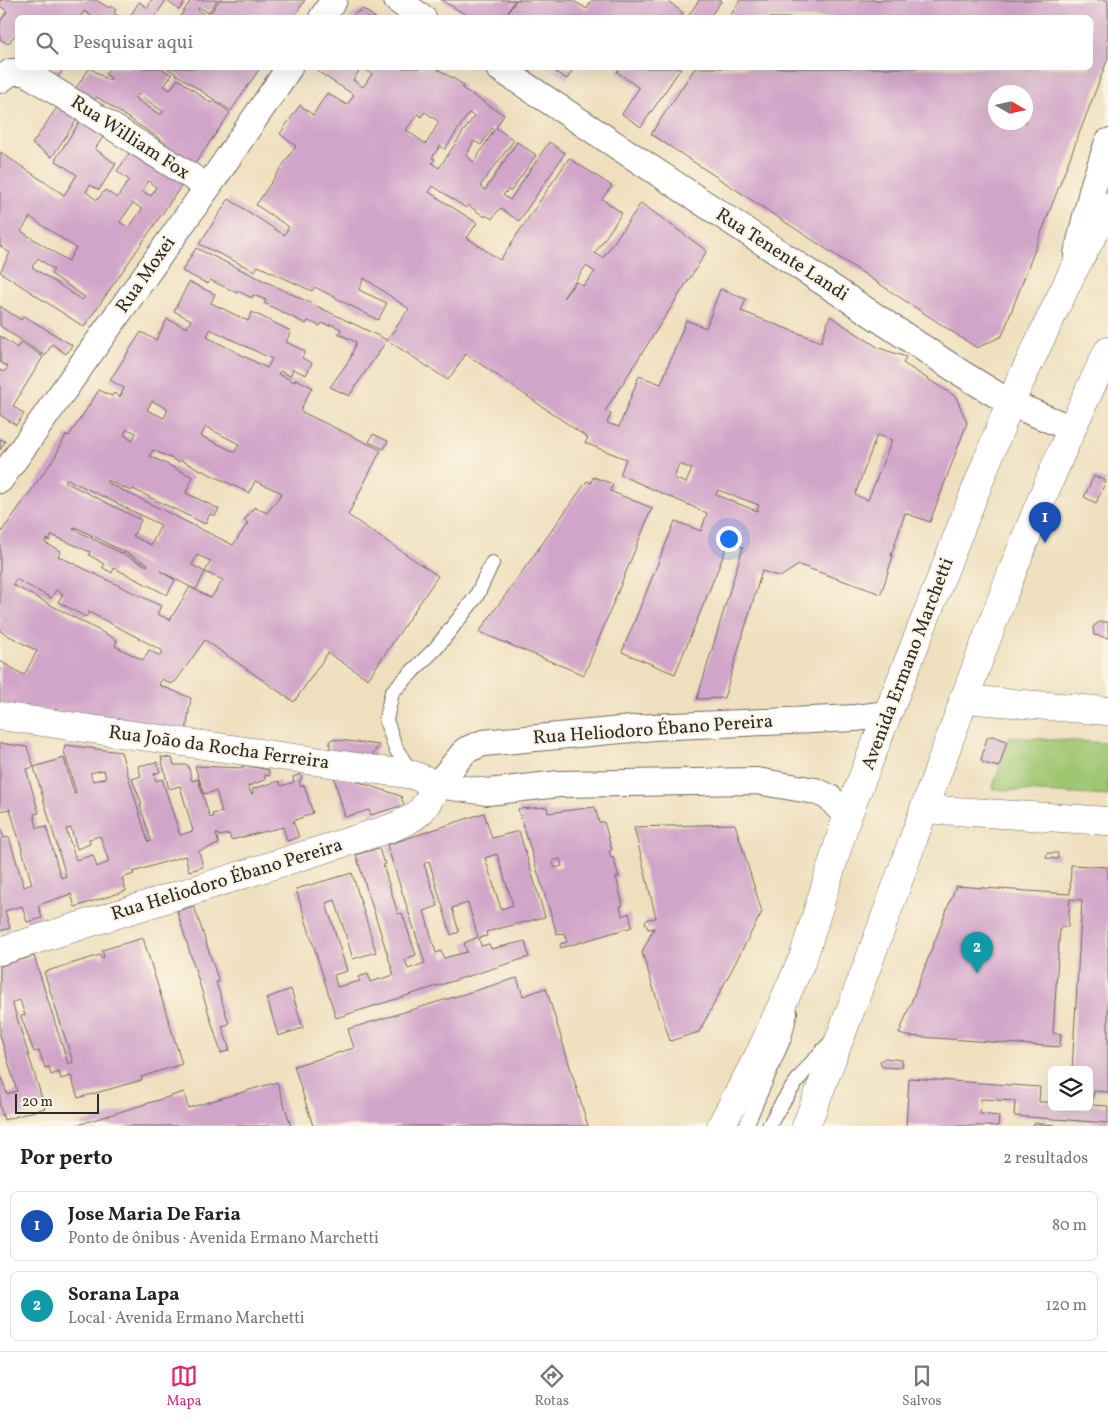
<!DOCTYPE html>
<html lang="pt">
<meta charset="utf-8">
<style>
body{margin:0;font-family:Vollkorn,serif;background:#f6f6f6;color:#222}
.controls{position:absolute;right:15px;bottom:15px;display:grid;overflow:hidden;border-radius:8px;box-shadow:0 5px 20px #0002}
.controls button{width:45px;height:45px;display:grid;place-items:center;padding:0;border:0;border-bottom:1px solid #e0e0e0;background:#fff;color:#222;font:25px sans-serif}
.compass{position:absolute;left:988px;top:85px;width:45px;height:45px;border-radius:50%;background:#fff;box-shadow:0 5px 20px #0002;rotate:99deg}
.scale{position:absolute;left:15px;bottom:12px;width:84px;box-sizing:border-box;padding-left:5px;border:2px solid #2b2b2b;border-top:0;font-size:14px;line-height:18px;white-space:nowrap;color:#2b2b2b;-webkit-text-stroke:4px #fcf5e5;paint-order:stroke}
.you{position:absolute;left:728px;top:538px;width:18px;height:18px;margin:-12px;border:4px solid #fff;border-radius:50%;background:#1a73e8;box-shadow:0 0 0 8px #1a73e833}
.badge{display:grid;place-items:center;width:32px;height:32px;border-radius:50%;background:#db2777;color:#fff;font-size:16px;font-weight:700}
.pin{position:absolute;translate:-50% -41px;filter:drop-shadow(0 1px 2px #0008)}
.pin::after{content:'';position:absolute;top:26px;width:18px;height:15px;background:inherit;clip-path:polygon(0 0,100% 0,50% 100%)}
.list{margin:0;padding:0;list-style:none}
h2{display:flex;justify-content:space-between;align-items:center;height:65px;margin:0;padding:0 20px;font-size:21px}
h2 small{font-size:16px;font-weight:400;color:#767676}
.list li{display:grid;grid-template-columns:32px 1fr auto;gap:15px;align-items:center;box-sizing:border-box;height:70px;margin:0 10px 10px;padding:0 10px;border:1px solid #e0e0e0;border-radius:8px}
.list b{display:block;font-size:19px;white-space:nowrap}
.list p{margin:0;font-size:16px;white-space:nowrap;color:#767676}
.list em{font-size:16px;font-style:normal;color:#767676}
.icon{flex:none;width:28px;height:28px;fill:none;stroke:currentColor;stroke-width:2;stroke-linecap:round;stroke-linejoin:round}
.map{position:relative;flex:none;width:1108px;height:1126px;overflow:hidden}
.search{position:absolute;background:#fff;box-shadow:0 5px 20px #0002;left:15px;right:15px;top:15px;height:55px;display:flex;align-items:center;gap:12px;box-sizing:border-box;padding:0 18px;border-radius:8px;color:#767676;font-size:19px}
.sheet{height:225px;background:#fff}
nav{display:flex;justify-content:space-around;align-items:center;box-sizing:border-box;height:70px;border-top:1px solid #e0e0e0;background:#fff;font-size:14px;color:#767676}
nav a{display:grid;justify-items:center;gap:2px}
nav .on{color:#db2777}
.map>svg:first-child{display:block}
.green{fill:#9ec671;stroke:#64784e}
.building{fill:#d1a4c9;fill-rule:evenodd}
.lines{fill:none;stroke-linecap:round;stroke-linejoin:round}
.lane-casing{stroke:#706a5e;stroke-width:16}
.street-casing{stroke:#706a5e;stroke-width:28}
.secondary-casing{stroke:#706a5e;stroke-width:29}
.primary-casing{stroke:#706a5e;stroke-width:29}
.lane{stroke:#fff;stroke-width:14}
.street{stroke:#fff;stroke-width:26}
.secondary{stroke:#fff;stroke-width:28}
.primary{stroke:#fff;stroke-width:28}
.labels{text-anchor:middle;dominant-baseline:central;stroke-width:4.5;stroke-linejoin:round;paint-order:stroke}
.street-label{font-size:19px;fill:#2b2b2b;stroke:#fcf5e5}
</style>
<div class="map">
<svg width="1108" height="1126" viewBox="0 0 1108 1126">
<rect width="100%" height="100%" fill="#fcf5e5"/>
<filter id="ink" filterUnits="userSpaceOnUse"><feTurbulence type="fractalNoise" baseFrequency=".02" numOctaves="2"/><feDisplacementMap in="SourceGraphic" scale="10" xChannelSelector="R" yChannelSelector="G"/><feConvolveMatrix kernelMatrix="1 2 1 2 8 2 1 2 1" color-interpolation-filters="sRGB"/></filter>
<filter id="wash" filterUnits="userSpaceOnUse"><feTurbulence type="fractalNoise" baseFrequency=".0096" numOctaves="4" result="noise"/><feDisplacementMap in="SourceGraphic" scale="20" xChannelSelector="R" yChannelSelector="G"/><feGaussianBlur stdDeviation="1.12" result="paint"/><feColorMatrix in="noise" values="0 0 0 0 0 0 0 0 0 0 0 0 0 0 0 0 0 1.4 0 .05"/><feComposite in="paint" operator="in"/></filter>
<g filter="url(#wash)">
<rect width="100%" height="100%" fill="#efdfbe"/>
<path class="green" d="M1010 737 1108 743V796L992 789Z"/>
<g id="blocks">
<path class="building" d="M0 0H96L109 8 111 6 116 10 114 13 121 18H94L84 11 80 18H18V31L8 44 0 39V22L7 11 0 6Z
M151 0H186L179 10 166 0 154 18H129L139 2 148 8Z
M191 0H217L208 13 199 7 198 10 203 14 201 18H179Z
M219 0H305L293 18H216L210 14Z
M441 0H515L507 14 516 0H572L587 9 592 0H667L683 13 680 18H472Z
M699 0H722L709 18H687Z
M740 0H1108V58L1002 336 977 348 651 134 695 68H1090V18H729ZM996 92H1026V122H996Z
M363 9 376 18H348Z
M42 68H64L57 78Z
M90 68 109 81 111 78 105 74 110 68H161L172 75 164 86 170 90 178 79 211 103 213 100 230 113 192 168 163 148 166 143 97 97 93 102 75 89ZM138 94 164 112 160 115 135 98Z
M167 68H260L231 111Z
M320 68H361L353 80 363 87 372 74 362 68H436L464 85 462 88 504 115 496 128 514 140 480 186 485 190 517 142 536 155 511 191 508 190 503 195 510 200 549 142 565 153 519 221 500 208 492 219 486 215 485 217 468 205 466 208 433 186 429 192 477 223 467 238 500 260 569 158 612 186 602 199 622 213 595 253 603 258 641 203 707 251 605 411 611 414 607 423 619 427 639 376 661 384 686 320 706 328 720 289 746 299 741 311 821 342 830 316 879 348 906 357 903 363 956 397 967 423 930 522 905 513 891 556H893L881 594 799 565 780 577 762 571 724 698 697 699 743 547 729 542 675 674 622 652 675 521 701 531 707 513 620 475 626 459 585 443 588 438 466 354 448 380 387 340 409 309 364 278 359 290 387 303 378 320 315 287 312 291 258 266 255 271 199 244 229 199 284 235 289 227 256 205 296 146 280 134 300 105 313 115 327 93 347 105 354 95 317 71ZM425 112 439 122 426 144 406 130 418 114 421 117ZM469 113 474 116 439 168 432 163 435 159 432 158 440 146 445 149ZM492 128 494 130 474 162 466 156 474 141 481 145ZM586 266 595 272 583 286 576 282 563 298ZM877 435 892 440 868 500 855 495ZM679 464 692 469 686 483 674 478ZM718 490 759 505 757 511 716 495Z
M549 68H574L567 79Z
M620 68H681L641 127 622 114 639 88 617 72Z
M62 100 81 113 52 157 32 144Z
M84 115 107 131 95 149 116 164 99 190 90 185 86 192 97 200 105 190 117 198 129 180 117 171 133 148 184 182 84 327 0 272 10 253 0 246V152L64 195 77 175 55 160ZM148 181 156 187 151 196 142 191ZM133 203 142 209 129 228 120 222ZM30 217 76 248 68 261 21 231ZM38 258 54 270 51 274 85 297 82 300 32 267Z
M196 248 387 340 349 396 330 387 350 359 356 342 339 334 341 329 330 324V326L322 323 320 326 308 321 306 324 264 303 266 300 253 295 252 298 238 291 237 293 210 280 208 284 182 271Z
M189 282 215 294 211 303 248 321 252 312 291 331 286 342 305 351 302 358 312 363 306 375 293 369 290 376 280 371 278 374 295 382 296 379 312 387 300 411 381 450 348 515 438 576 368 679 328 653 294 702 205 640 176 681 171 684 162 679 159 685 191 698 186 732 0 703V661L24 675 37 651 0 631V534L55 457 66 435 69 436 99 390 112 396 114 393 120 397 124 388 110 380 141 332 156 340 167 319 187 328 191 320 174 311ZM210 329 272 359 267 368 207 337ZM152 401 168 409 164 418 147 410ZM206 427 239 444 235 452 201 436ZM127 429 136 433 133 440 124 435ZM153 450 179 462 180 460 249 493 255 481 282 493 267 513 254 507 244 521 248 523 233 545 106 482 107 480 131 491 133 489 205 524 210 514 215 516 219 509 186 493 193 477 150 456ZM67 479 161 525 151 545 133 536 141 520 65 482ZM75 527 148 564 147 566 73 529ZM52 535 90 552 89 555 104 564 103 568 112 573 114 568 167 595 175 580 160 571 196 590 205 572 192 565 197 555 211 561 205 572 223 580 211 598 190 587 170 620 157 614 161 606 58 556 61 551 45 543 47 539 49 541ZM16 579 51 598 56 590 63 594 58 602 86 617 89 612 163 651 160 656 149 650 143 660 115 646 117 640 13 585Z
M0 306 21 320 24 316 72 345 66 354 52 344 45 356 0 326Z
M0 336 17 348 21 342 43 357 13 406 24 414 16 425 0 415V370L4 372 8 367 0 362Z
M373 434 388 441 384 449 369 442Z
M0 439 5 441 0 450Z
M1094 476 1106 481 1096 503 1084 497Z
M593 477 613 484 610 491 652 508 584 675 479 632 587 481 591 483Z
M1099 622H1108V638L1094 635 1093 627Z
M992 736 1007 741 999 767 983 763 981 760 987 738Z
M332 739 379 745 372 756 330 751V741Z
M0 743 27 747 34 767 26 769 39 813 34 814 37 828 46 826 61 878 66 876 34 767 64 758 74 794 76 793 64 751 65 745 121 752 148 842 151 841 140 805 142 804 132 779 141 776 138 766 157 762 160 772 154 774 156 781 162 779 180 835 193 831 180 786 169 789 161 757 172 758 174 765H188L192 781 198 779 210 818 213 817 212 814 222 812 216 791 204 794 195 766 243 768 242 765 269 770V776L265 775V780L248 786 251 794 253 793 252 789 279 781 281 786 294 782 293 777 301 774 302 779 299 780 301 787 304 785 313 813 293 821 299 837 287 841 283 827 231 840 229 834 219 836 218 834H216L219 844 199 851 203 867 189 871 185 856 168 861 133 872 134 874 122 878 126 891 75 907 71 894 38 905 42 918 27 922 22 906 5 911 10 928 0 931V826L4 838 9 837 24 887 32 884 10 809 0 811ZM104 770 106 778 93 781 90 773ZM71 828 77 849 90 844 89 839 100 836 109 862 97 867 93 855 76 860 66 829Z
M334 777 353 780 401 796 404 805 371 815 369 810 345 817Z
M547 807 548 813 595 807 599 822H604L612 850 609 851 611 858 613 857 619 877H616L623 905 620 906 622 916 629 913 632 927 561 948 560 944 567 942 564 933 557 934 518 809ZM560 859 562 866 555 868 552 861Z
M484 813 492 838 519 831 545 917 486 932 487 936 479 938 481 946 489 944 491 949 525 941 529 957 336 1018 296 889 352 873 376 952 353 959 335 900 326 903 347 971 334 975 337 987 360 981 358 977 368 974 370 982 394 975 356 855 379 848 383 861H385L386 864 383 865 398 914 402 913 416 955 405 959 408 969 425 963 387 845ZM497 854 513 905 501 909 485 858ZM429 861 451 935 459 932 452 908 468 903 478 937 464 943 467 952 444 958 441 951 436 953 424 911 438 906 424 864Z
M735 824 762 912 699 1032 670 1041 642 952 654 928 648 929 645 922 648 919 656 918 634 827Z
M1047 853H1058V859L1046 858Z
M1071 865 1108 867V1092L1094 1091 1092 1105 1108 1106V1123L1014 1116 1015 1101 981 1099 980 1114 999 1116 998 1126H906L909 1078 1040 1087 1039 1102H1052V1107H1089V1070H1072L1082 900 1070 899 1068 927H1060L1053 1033 1061 1034 1060 1047 907 1036 899 1034 956 886 1070 894Z
M194 906 219 982H216L229 1024 222 1026 230 1050 221 1053 177 911Z
M143 938 182 1064 141 1077 142 1080 78 1098 71 1076 61 1079 59 1072 51 1075 49 1067 45 1068 39 1051 34 1052 28 1036 21 1016 25 1015 20 1000 12 1002 45 1108 4 1120 0 1107V1072L7 1094 17 1091 0 1035V966L34 956 68 1064 73 1062 44 972 100 955 101 958 104 957 102 950Z
M517 978 523 996 546 988 588 1126H313L294 1066 354 1048 348 1029Z
M291 989 303 1028 278 1036 267 998Z
M885 1058 902 1060 903 1066 898 1068 882 1067 880 1061Z
M277 1082 291 1126H74L184 1092 188 1108Z
M1034 1123 1055 1125 1054 1126H1033Z"/>
</g>
</g>
<g filter="url(#ink)">
<use href="#blocks" fill-opacity="0" stroke="#706a5e" stroke-width="1"/>
<g class="lines">
<defs>
<path id="lane" d="M412 774 396 749 386 720 392 692 436 648 476 597 492 563
M746 1126 784 1038 790 1013
M769 1126C787 1092 805 1068 832 1041"/>
<path id="street" d="M397 0 423 18
M322 18 334 0
M499 68 961 373 1010 403 1072 429
M0 80 11 72H25L208 187
M1077 254 1093 187 1108 142
M0 480 208 187 289 68
M847 817 829 797 815 791 757 781 559 784 488 792 437 785 466 750 483 743 653 727 855 718 888 714"/>
<path id="secondary" d="M963 699 1108 711
M0 716 413 775 437 785C423 812 419 817 391 828L0 951
M924 809 1108 821"/>
<path id="primary" d="M721 1126 761 1051 803 958 847 817 1010 403 1073 271 1108 207
M806 1126C843 1031 879 936 913 840 973 675 1031 509 1108 351"/>
</defs>
<use href="#lane" class="lane-casing"/>
<use href="#street" class="street-casing"/>
<use href="#secondary" class="secondary-casing"/>
<use href="#primary" class="primary-casing"/>
<use href="#lane" class="lane"/>
<use href="#street" class="street"/>
<use href="#secondary" class="secondary"/>
<use href="#primary" class="primary"/>
</g>
</g>
<g class="labels">
<g class="street-label">
<text transform="translate(130 138) rotate(33)">Rua William Fox</text>
<text transform="translate(782 255) rotate(33)">Rua Tenente Landi</text>
<text transform="translate(146 275) rotate(-55)">Rua Moxei</text>
<text transform="translate(908 664) rotate(-69)">Avenida Ermano Marchetti</text>
<text transform="translate(653 730) rotate(-4)">Rua Heliodoro Ébano Pereira</text>
<text transform="translate(219 748) rotate(8)">Rua João da Rocha Ferreira</text>
<text transform="translate(227 880) rotate(-17)">Rua Heliodoro Ébano Pereira</text>
</g>
</g>
</svg>
<div class="controls">
<button><svg class="icon" aria-label="layers" viewBox="0 0 24 24"><path d="M12 4l9 5-9 5-9-5zM3 14l9 5 9-5"/></svg></button>
</div>
<svg class="compass" viewBox="-18 -18 36 36"><path d="M0-13l5 13h-10z" fill="#e53935"/><path d="M0 13l5-13h-10z" fill="#767676"/></svg>
<div class="scale">20 m</div>
<div class="you"></div>
<div class="pin badge" style="left:1045px;top:543px;background:#1a4fb4">1</div>
<div class="pin badge" style="left:977px;top:973px;background:#0f9aa8">2</div>
<div class="search"><svg class="icon" aria-label="search" viewBox="0 0 24 24"><circle cx="10" cy="10" r="6"/><path d="M15 15l6 6"/></svg>Pesquisar aqui</div>
</div>
<section class="sheet">
<h2>Por perto<small>2 resultados</small></h2>
<ul class="list">
<li><span class="badge" style="background:#1a4fb4">1</span><div><b>Jose Maria De Faria</b><p>Ponto de ônibus · Avenida Ermano Marchetti</p></div><em>80 m</em></li>
<li><span class="badge" style="background:#0f9aa8">2</span><div><b>Sorana Lapa</b><p>Local · Avenida Ermano Marchetti</p></div><em>120 m</em></li>
</ul>
</section>
<nav>
<a class="on"><svg class="icon" aria-label="map" viewBox="0 0 24 24"><path d="M3 6l6-2 6 2 6-2v14l-6 2-6-2-6 2zM9 4v14M15 6v14"/></svg>Mapa</a>
<a><svg class="icon" aria-label="directions" viewBox="0 0 24 24"><path d="M12 3l9 9-9 9-9-9zM9 14v-3h6M13 9l2 2-2 2"/></svg>Rotas</a>
<a><svg class="icon" aria-label="saved" viewBox="0 0 24 24"><path d="M7 4h10v16l-5-4-5 4z"/></svg>Salvos</a>
</nav>
